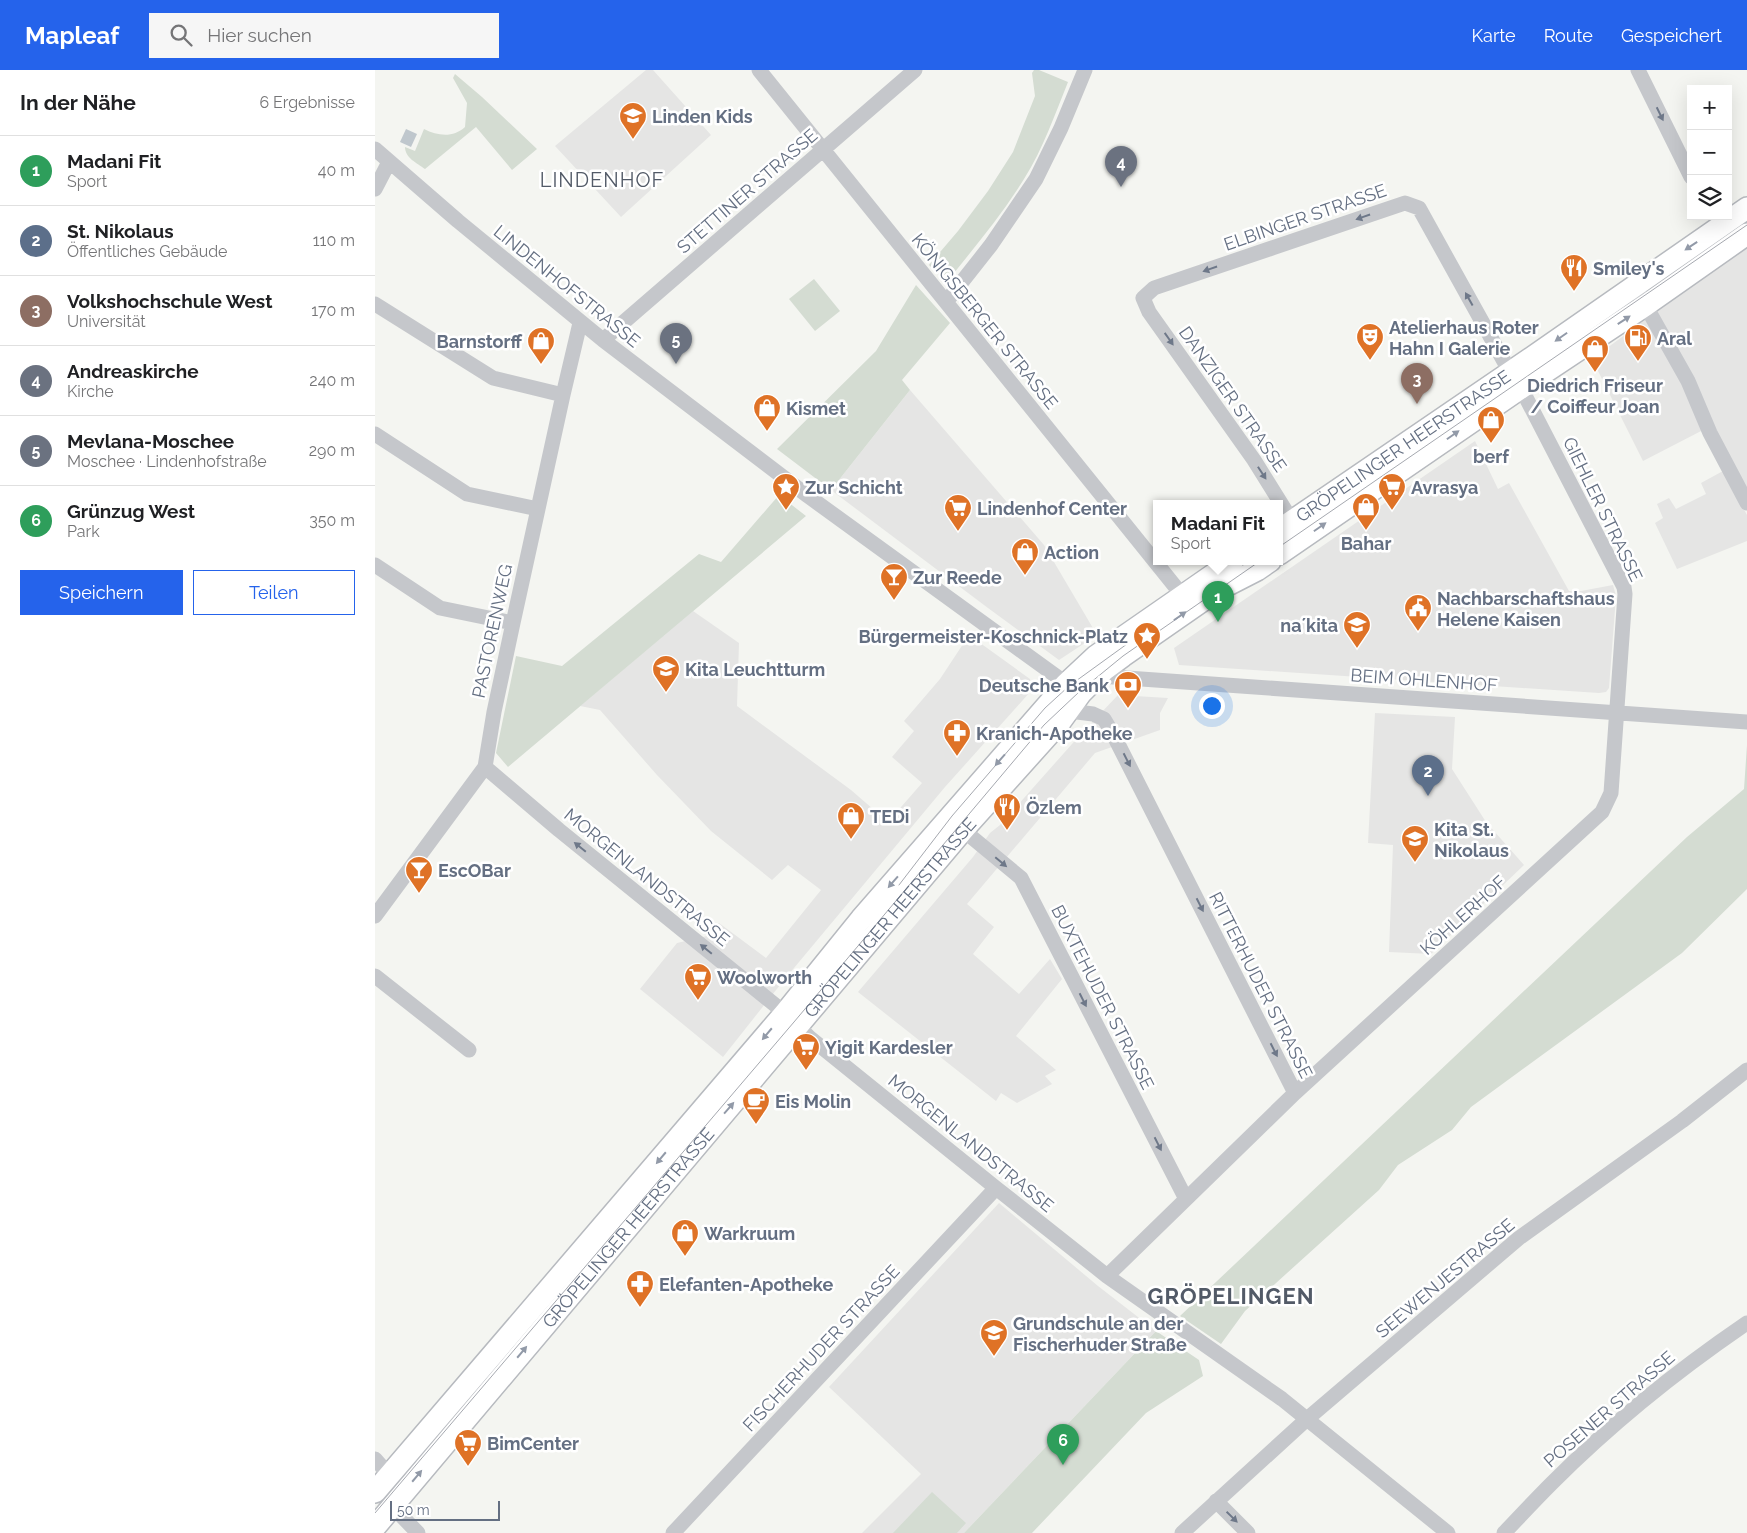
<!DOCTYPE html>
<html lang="de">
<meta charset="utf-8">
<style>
body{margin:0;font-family:Raleway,sans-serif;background:#f6f6f6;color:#202124}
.controls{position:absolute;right:15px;top:15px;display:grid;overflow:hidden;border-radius:0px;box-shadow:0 5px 20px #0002}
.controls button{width:45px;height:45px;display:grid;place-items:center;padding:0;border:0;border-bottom:1px solid #e0e0e0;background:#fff;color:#202124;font:25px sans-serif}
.scale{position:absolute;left:15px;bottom:12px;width:110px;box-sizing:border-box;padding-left:5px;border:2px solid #646f82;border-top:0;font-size:14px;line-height:18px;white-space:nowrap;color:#646f82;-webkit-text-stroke:4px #fff;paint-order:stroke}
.you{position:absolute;left:836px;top:635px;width:18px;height:18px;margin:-12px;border:4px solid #fff;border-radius:50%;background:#1a73e8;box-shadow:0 0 0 8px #1a73e833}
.badge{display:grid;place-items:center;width:32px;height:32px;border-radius:50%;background:#2563eb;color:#fff;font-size:16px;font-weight:700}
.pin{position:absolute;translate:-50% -41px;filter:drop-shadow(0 1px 2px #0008)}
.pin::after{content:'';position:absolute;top:26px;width:18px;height:15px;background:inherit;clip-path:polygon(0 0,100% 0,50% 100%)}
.popup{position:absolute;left:778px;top:430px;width:130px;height:65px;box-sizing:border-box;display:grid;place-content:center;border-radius:0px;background:#fff;filter:drop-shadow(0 1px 4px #0005);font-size:16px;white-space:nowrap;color:#757577}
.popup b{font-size:19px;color:#202124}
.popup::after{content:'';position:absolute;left:50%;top:100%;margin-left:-10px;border:10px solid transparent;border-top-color:#fff}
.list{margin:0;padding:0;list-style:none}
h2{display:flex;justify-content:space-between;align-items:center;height:65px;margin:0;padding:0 20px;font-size:21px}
h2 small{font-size:16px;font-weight:400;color:#757577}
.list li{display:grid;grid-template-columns:32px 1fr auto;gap:15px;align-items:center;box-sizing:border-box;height:70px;padding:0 20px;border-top:1px solid #e0e0e0}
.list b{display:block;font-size:19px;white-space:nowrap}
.list p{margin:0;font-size:16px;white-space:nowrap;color:#757577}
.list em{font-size:16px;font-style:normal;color:#757577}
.actions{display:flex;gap:10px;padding:15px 20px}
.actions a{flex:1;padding:11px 0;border:1px solid #2563eb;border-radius:0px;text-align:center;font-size:18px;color:#2563eb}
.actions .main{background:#2563eb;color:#fff}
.icon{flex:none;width:28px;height:28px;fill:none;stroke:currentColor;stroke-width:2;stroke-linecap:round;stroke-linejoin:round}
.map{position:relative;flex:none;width:1372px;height:1463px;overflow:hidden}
header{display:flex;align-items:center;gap:30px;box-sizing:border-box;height:70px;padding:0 25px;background:#2563eb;color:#fff}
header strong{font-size:24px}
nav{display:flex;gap:28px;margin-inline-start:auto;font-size:18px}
.search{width:350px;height:45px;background:#f6f6f6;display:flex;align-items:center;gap:12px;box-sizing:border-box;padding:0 18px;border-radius:0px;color:#757577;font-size:19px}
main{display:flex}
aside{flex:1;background:#fff}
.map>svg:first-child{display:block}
.built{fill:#e5e5e4}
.green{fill:#d4dcd2}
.water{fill:#bfc7cd}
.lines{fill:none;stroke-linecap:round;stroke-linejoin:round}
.secondary-casing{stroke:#b7babf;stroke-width:24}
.street{stroke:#c5c7cb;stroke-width:15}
.secondary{stroke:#fff;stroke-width:21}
.tram{stroke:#a5a8af;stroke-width:1}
.oneway{fill:#6e7889}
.oneway2{fill:#929aa8}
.labels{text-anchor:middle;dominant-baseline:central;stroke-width:5;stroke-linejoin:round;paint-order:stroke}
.poi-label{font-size:18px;font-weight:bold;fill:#646f82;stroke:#fff;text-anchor:start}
.street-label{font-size:18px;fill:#646f82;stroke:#fff}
.quarter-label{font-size:20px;letter-spacing:1px;fill:#525a67;stroke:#fff}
.district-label{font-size:22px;font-weight:bold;letter-spacing:1px;fill:#525a67;stroke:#fff}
</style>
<header>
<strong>Mapleaf</strong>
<div class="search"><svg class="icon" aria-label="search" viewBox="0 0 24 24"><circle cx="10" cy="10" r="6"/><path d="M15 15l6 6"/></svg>Hier suchen</div>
<nav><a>Karte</a><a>Route</a><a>Gespeichert</a></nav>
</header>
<main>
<aside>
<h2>In der Nähe<small>6 Ergebnisse</small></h2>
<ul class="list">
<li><span class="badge" style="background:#2e9e5b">1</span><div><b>Madani Fit</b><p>Sport</p></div><em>40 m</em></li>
<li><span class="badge" style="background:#5c6f8a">2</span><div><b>St. Nikolaus</b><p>Öffentliches Gebäude</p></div><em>110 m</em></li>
<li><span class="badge" style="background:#8d6e63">3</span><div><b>Volkshochschule West</b><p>Universität</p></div><em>170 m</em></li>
<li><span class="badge" style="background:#6b7280">4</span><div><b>Andreaskirche</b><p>Kirche</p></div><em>240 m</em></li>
<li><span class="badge" style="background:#6b7280">5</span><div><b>Mevlana-Moschee</b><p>Moschee · Lindenhofstraße</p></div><em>290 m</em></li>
<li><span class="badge" style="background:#2e9e5b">6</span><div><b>Grünzug West</b><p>Park</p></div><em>350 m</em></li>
</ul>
<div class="actions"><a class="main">Speichern</a><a>Teilen</a></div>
</aside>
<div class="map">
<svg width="1372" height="1463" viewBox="0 0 1372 1463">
<rect width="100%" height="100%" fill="#f4f5f1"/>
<path class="built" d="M271 0H278L336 65 246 147 180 76Z
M1372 178V438L1330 359 1268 391 1217 289 1307 223Z
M535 320 669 475 722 565 684 590 613 538 456 420Z
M1100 371 1123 419 1134 413 1194 521H1206L1238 515 1241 526 1234 618 1231 622 1224 623 804 595 799 578Z
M1348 401 1372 445V471L1302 499 1280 453 1288 448 1282 434 1294 428 1301 439 1331 424 1326 413Z
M318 541 364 573 362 636 476 720 513 752 547 713 517 687 539 661 529 651 565 609 594 565 655 609 656 621 570 717 409 910 348 987 265 919 302 873 332 866 344 853 391 888 446 820 413 795 397 810 336 761 282 705 225 640 205 636Z
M743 625 793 628 785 643V660L720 683 592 834 619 857 598 884 644 924 675 889 687 909 641 966 681 1000 670 1006 677 1014 642 1033 626 1023 621 1031 483 922 598 787 615 763 625 755 705 665Z
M1000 643 1080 647 1077 699 1111 752 1149 795 1056 884 1014 882 1018 775 993 773Z
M624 1133 723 1216 781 1261 589 1463H487L546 1404 454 1317Z"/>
<path class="green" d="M659 0H664L693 12C680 44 668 79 649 109 626 146 598 179 571 213L554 195 583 161 613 121 638 82 660 26 657 3Z
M80 4 107 27 162 79 137 100 101 57 50 99C42 93 30 88 30 77L40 81 49 59C63 66 78 68 90 57L92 33 78 8Z
M439 209 465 241 440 261 414 229Z
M541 215 575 253 527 310 535 320 456 420 402 379 501 281Z
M404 425 431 446 133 697 121 683 141 586 187 596 324 484 346 492Z
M1372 675V819L1307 883 1096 1037 1077 1060 1023 1095 1004 1120 870 1241 846 1274 805 1246 1312 767 1369 719Z
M781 1261 824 1290 828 1306 771 1343 657 1463H589Z
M557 1422 591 1453 582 1463H518Z"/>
<path class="water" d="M31 59 42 64 36 77 25 72Z"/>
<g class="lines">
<defs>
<g id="secondary">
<path id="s1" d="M904 460 1165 282 1372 138"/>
<path d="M904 484 1146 318 1271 235 1372 164"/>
<path d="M0 1422 410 943 486 849 691 614 721 586 858 491"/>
<path id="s2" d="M0 1457 588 760 685 652 706 623 729 600 748 586 843 520 882 500 895 491"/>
</g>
</defs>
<use href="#secondary" class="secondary-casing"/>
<path class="street" d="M384 0 807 525
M1263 0 1316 107
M0 79 83 151 228 270 433 426 699 619
M0 119 14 92
M1259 215 1313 311 1335 363 1372 433
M571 232 616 175 661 109 686 58 710 0
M0 234 118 308 188 325
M228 270 540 0
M0 364 92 424 163 439
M917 451 879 390 774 242 768 228 779 218 1030 133 1044 138 1135 302
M0 495 65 538 138 553
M724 606 1372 652
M694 641 718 644 729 649 738 664 920 1023
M110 697 184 760 410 943 434 967 621 1118 732 1206 907 1329 1073 1463
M588 760 646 808 811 1129
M0 846 110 697 119 642 138 553 188 325 205 253
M0 906 94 980
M732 1206 920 1023 1227 742 1236 723 1250 524 1249 517 1146 318
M0 1389 15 1406
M841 1431 873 1463
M17 1436 43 1463
M298 1463 621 1118
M807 1463 932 1349 1144 1168 1307 1051 1372 1000
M1129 1463C1145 1446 1161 1429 1177 1413 1236 1354 1303 1300 1372 1253"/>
<use href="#secondary" class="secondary"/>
<path class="tram" d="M904 477 1372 155
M524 815 577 746 670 638 694 616 752 574
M0 1443 419 952 669 655 704 622 748 586 885 491"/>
</g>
<defs><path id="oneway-solid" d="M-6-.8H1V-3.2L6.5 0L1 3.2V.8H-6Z" transform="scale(1.25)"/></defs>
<g class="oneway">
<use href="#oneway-solid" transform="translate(1285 44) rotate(64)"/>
<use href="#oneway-solid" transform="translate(988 147) rotate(161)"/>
<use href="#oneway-solid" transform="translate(835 199) rotate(161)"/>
<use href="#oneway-solid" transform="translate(1094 229) rotate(-119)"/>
<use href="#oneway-solid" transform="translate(794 269) rotate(55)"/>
<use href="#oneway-solid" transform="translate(887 403) rotate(57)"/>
<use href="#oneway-solid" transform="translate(752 690) rotate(63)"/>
<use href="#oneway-solid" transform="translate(205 777) rotate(-141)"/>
<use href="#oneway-solid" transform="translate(626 792) rotate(40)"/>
<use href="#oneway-solid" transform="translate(825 835) rotate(63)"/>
<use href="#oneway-solid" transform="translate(331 879) rotate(-141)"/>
<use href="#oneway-solid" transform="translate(708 930) rotate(63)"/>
<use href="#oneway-solid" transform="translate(899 980) rotate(63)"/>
<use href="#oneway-solid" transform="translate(783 1074) rotate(63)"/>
<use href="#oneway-solid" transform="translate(857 1447) rotate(44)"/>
</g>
<g class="oneway2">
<use href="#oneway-solid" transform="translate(1316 176) rotate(146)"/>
<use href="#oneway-solid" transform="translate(1249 250) rotate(-33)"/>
<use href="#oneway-solid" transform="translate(1186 267) rotate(145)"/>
<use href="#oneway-solid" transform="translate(1078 365) rotate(-35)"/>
<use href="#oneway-solid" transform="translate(945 457) rotate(-35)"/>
<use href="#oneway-solid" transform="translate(805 546) rotate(-35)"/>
<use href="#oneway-solid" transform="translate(625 690) rotate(131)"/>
<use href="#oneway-solid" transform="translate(518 812) rotate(131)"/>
<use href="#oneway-solid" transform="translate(392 964) rotate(130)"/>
<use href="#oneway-solid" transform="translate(354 1038) rotate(-49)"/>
<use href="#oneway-solid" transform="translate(286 1088) rotate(130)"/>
<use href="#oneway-solid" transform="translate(147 1282) rotate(-50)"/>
<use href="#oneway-solid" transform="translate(42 1406) rotate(-50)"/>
</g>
<defs>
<symbol id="school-pin" viewBox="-11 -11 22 30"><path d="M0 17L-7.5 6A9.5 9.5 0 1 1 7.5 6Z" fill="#df7226" stroke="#fff"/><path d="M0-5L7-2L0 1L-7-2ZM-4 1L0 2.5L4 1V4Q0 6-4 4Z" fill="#fff"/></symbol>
<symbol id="restaurant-pin" viewBox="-11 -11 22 30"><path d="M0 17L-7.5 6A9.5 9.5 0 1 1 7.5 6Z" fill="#df7226" stroke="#fff"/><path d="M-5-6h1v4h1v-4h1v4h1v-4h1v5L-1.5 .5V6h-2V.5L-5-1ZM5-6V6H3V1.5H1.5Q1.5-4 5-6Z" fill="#fff"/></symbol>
<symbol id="theatre-pin" viewBox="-11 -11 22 30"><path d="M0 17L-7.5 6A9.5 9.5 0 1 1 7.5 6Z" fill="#df7226" stroke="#fff"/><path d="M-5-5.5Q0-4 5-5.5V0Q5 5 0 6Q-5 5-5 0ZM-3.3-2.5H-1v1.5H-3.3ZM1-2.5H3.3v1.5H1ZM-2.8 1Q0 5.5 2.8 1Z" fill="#fff"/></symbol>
<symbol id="fuel-pin" viewBox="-11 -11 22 30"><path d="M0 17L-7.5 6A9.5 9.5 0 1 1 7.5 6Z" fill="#df7226" stroke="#fff"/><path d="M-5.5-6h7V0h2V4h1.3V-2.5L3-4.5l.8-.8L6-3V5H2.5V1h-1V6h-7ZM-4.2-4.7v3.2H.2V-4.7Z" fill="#fff"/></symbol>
<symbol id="shop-pin" viewBox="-11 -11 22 30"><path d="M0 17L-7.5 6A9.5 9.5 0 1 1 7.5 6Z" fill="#df7226" stroke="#fff"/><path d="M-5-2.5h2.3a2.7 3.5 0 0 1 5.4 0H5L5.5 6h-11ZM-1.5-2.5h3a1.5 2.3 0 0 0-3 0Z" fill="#fff"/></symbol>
<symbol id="sight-pin" viewBox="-11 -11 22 30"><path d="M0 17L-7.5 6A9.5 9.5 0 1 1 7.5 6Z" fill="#df7226" stroke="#fff"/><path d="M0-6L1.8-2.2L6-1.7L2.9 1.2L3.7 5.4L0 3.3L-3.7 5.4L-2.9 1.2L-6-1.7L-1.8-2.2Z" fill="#fff"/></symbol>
<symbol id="supermarket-pin" viewBox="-11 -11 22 30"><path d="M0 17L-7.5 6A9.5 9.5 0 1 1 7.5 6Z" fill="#df7226" stroke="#fff"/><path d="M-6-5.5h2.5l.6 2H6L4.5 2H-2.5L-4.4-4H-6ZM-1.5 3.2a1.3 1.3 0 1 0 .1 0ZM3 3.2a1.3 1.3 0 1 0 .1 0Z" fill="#fff"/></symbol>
<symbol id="bar-pin" viewBox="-11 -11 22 30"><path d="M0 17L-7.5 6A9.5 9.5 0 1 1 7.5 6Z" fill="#df7226" stroke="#fff"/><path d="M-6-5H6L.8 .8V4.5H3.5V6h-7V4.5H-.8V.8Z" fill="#fff"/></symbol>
<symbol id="civic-pin" viewBox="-11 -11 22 30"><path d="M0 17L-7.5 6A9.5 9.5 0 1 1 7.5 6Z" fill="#df7226" stroke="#fff"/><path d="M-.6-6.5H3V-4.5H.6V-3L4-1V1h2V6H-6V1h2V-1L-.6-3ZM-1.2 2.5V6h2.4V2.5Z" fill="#fff"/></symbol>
<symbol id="bank-pin" viewBox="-11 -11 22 30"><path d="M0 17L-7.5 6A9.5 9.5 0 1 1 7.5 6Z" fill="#df7226" stroke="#fff"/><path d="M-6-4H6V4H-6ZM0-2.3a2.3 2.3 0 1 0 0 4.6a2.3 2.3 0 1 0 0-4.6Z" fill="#fff"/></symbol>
<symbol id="pharmacy-pin" viewBox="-11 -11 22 30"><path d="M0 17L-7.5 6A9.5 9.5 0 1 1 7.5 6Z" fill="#df7226" stroke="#fff"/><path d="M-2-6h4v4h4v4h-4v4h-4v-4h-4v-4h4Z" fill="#fff"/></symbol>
<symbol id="cafe-pin" viewBox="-11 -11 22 30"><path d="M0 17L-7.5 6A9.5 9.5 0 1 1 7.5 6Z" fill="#df7226" stroke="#fff"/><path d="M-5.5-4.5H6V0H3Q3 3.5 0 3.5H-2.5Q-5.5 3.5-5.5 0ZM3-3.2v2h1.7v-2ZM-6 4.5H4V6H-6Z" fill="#fff"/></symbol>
</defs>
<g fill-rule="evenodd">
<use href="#school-pin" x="242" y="30" width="32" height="43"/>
<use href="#restaurant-pin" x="1183" y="182" width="32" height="43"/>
<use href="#theatre-pin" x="979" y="251" width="32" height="43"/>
<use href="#fuel-pin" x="1247" y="252" width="32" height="43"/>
<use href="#shop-pin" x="150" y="255" width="32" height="43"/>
<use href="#shop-pin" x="1204" y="263" width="32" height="43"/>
<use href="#shop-pin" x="376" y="322" width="32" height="43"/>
<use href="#shop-pin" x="1100" y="334" width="32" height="43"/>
<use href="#sight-pin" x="395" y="401" width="32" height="43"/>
<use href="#supermarket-pin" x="1001" y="401" width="32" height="43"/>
<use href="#shop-pin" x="975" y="421" width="32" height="43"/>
<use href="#supermarket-pin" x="567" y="422" width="32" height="43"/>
<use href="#shop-pin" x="634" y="466" width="32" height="43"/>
<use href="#bar-pin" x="503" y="491" width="32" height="43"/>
<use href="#civic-pin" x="1027" y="522" width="32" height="43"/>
<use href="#school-pin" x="966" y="539" width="32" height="43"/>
<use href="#sight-pin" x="756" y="550" width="32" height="43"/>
<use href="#school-pin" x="275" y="583" width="32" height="43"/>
<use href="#bank-pin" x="737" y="599" width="32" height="43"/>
<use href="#pharmacy-pin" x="566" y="647" width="32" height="43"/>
<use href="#restaurant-pin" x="616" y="721" width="32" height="43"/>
<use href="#shop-pin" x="460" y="730" width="32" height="43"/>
<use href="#school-pin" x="1024" y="753" width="32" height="43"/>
<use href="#bar-pin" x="28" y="784" width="32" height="43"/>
<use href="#supermarket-pin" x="307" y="891" width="32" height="43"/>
<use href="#supermarket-pin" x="415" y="961" width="32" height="43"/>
<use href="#cafe-pin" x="365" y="1015" width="32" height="43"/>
<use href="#shop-pin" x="294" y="1147" width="32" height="43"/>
<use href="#pharmacy-pin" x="249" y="1198" width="32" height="43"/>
<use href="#school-pin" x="603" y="1247" width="32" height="43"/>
<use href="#supermarket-pin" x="77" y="1357" width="32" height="43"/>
</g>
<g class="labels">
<g class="poi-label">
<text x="277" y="46">Linden Kids</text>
<text x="1218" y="198">Smiley's</text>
<text x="1014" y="257">Atelierhaus Roter<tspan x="1014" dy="21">Hahn I Galerie</tspan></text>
<text x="1282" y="268">Aral</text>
<text x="147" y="271" text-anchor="end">Barnstorff</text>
<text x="1220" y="315" text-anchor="middle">Diedrich Friseur<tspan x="1220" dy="21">/ Coiffeur Joan</tspan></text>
<text x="411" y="338">Kismet</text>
<text x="1116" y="386" text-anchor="middle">berf</text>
<text x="430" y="417">Zur Schicht</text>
<text x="1036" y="417">Avrasya</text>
<text x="602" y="438">Lindenhof Center</text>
<text x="991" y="473" text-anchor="middle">Bahar</text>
<text x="669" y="482">Action</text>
<text x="538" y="507">Zur Reede</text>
<text x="1062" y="528">Nachbarschaftshaus<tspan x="1062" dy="21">Helene Kaisen</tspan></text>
<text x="963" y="555" text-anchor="end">na´kita</text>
<text x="753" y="566" text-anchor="end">Bürgermeister-Koschnick-Platz</text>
<text x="310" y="599">Kita Leuchtturm</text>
<text x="734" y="615" text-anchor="end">Deutsche Bank</text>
<text x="601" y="663">Kranich-Apotheke</text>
<text x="651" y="737">Özlem</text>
<text x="495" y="746">TEDi</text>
<text x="1059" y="759">Kita St.<tspan x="1059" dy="21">Nikolaus</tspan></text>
<text x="63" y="800">EscOBar</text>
<text x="342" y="907">Woolworth</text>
<text x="450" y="977">Yigit Kardesler</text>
<text x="400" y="1031">Eis Molin</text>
<text x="329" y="1163">Warkruum</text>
<text x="284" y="1214">Elefanten-Apotheke</text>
<text x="638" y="1253">Grundschule an der<tspan x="638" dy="21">Fischerhuder Straße</tspan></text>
<text x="112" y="1373">BimCenter</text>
</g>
<g class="street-label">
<text transform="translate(372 121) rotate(-41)">STETTINER STRASSE</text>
<text transform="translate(930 147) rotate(-19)">ELBINGER STRASSE</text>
<text transform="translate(192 216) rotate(39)">LINDENHOFSTRASSE</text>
<text transform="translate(610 251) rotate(51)">KÖNIGSBERGER STRASSE</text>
<text transform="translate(858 329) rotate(55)">DANZIGER STRASSE</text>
<text stroke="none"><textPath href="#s1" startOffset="150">GRÖPELINGER HEERSTRASSE</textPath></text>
<text transform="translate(1228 439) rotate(64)">GIEHLER STRASSE</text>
<text transform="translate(117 561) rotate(-78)">PASTORENWEG</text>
<text transform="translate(1049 610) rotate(4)">BEIM OHLENHOF</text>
<text transform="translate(272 807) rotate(39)">MORGENLANDSTRASSE</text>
<text transform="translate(1088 845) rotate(-42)">KÖHLERHOF</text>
<text stroke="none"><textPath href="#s2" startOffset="798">GRÖPELINGER HEERSTRASSE</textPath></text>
<text transform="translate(886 915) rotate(63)">RITTERHUDER STRASSE</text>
<text transform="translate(728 927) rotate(63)">BUXTEHUDER STRASSE</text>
<text transform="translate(596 1073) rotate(39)">MORGENLANDSTRASSE</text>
<text stroke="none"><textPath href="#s2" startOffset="392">GRÖPELINGER HEERSTRASSE</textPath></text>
<text transform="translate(1070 1208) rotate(-40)">SEEWENJESTRASSE</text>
<text transform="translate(446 1278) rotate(-47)">FISCHERHUDER STRASSE</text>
<text transform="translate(1234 1339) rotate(-41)">POSENER STRASSE</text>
</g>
<g class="quarter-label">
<text x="227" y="110">LINDENHOF</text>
</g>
<g class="district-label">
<text x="856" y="1226">GRÖPELINGEN</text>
</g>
</g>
</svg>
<div class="controls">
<button>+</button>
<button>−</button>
<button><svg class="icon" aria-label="layers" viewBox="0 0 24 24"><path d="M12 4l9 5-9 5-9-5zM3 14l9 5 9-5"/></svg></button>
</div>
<div class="scale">50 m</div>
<div class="you"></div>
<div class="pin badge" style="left:843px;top:552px;background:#2e9e5b">1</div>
<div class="popup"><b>Madani Fit</b>Sport</div>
<div class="pin badge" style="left:1053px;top:726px;background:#5c6f8a">2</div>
<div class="pin badge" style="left:1042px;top:334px;background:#8d6e63">3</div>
<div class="pin badge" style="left:746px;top:117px;background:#6b7280">4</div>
<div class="pin badge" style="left:301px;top:294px;background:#6b7280">5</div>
<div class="pin badge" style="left:688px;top:1395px;background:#2e9e5b">6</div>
</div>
</main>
